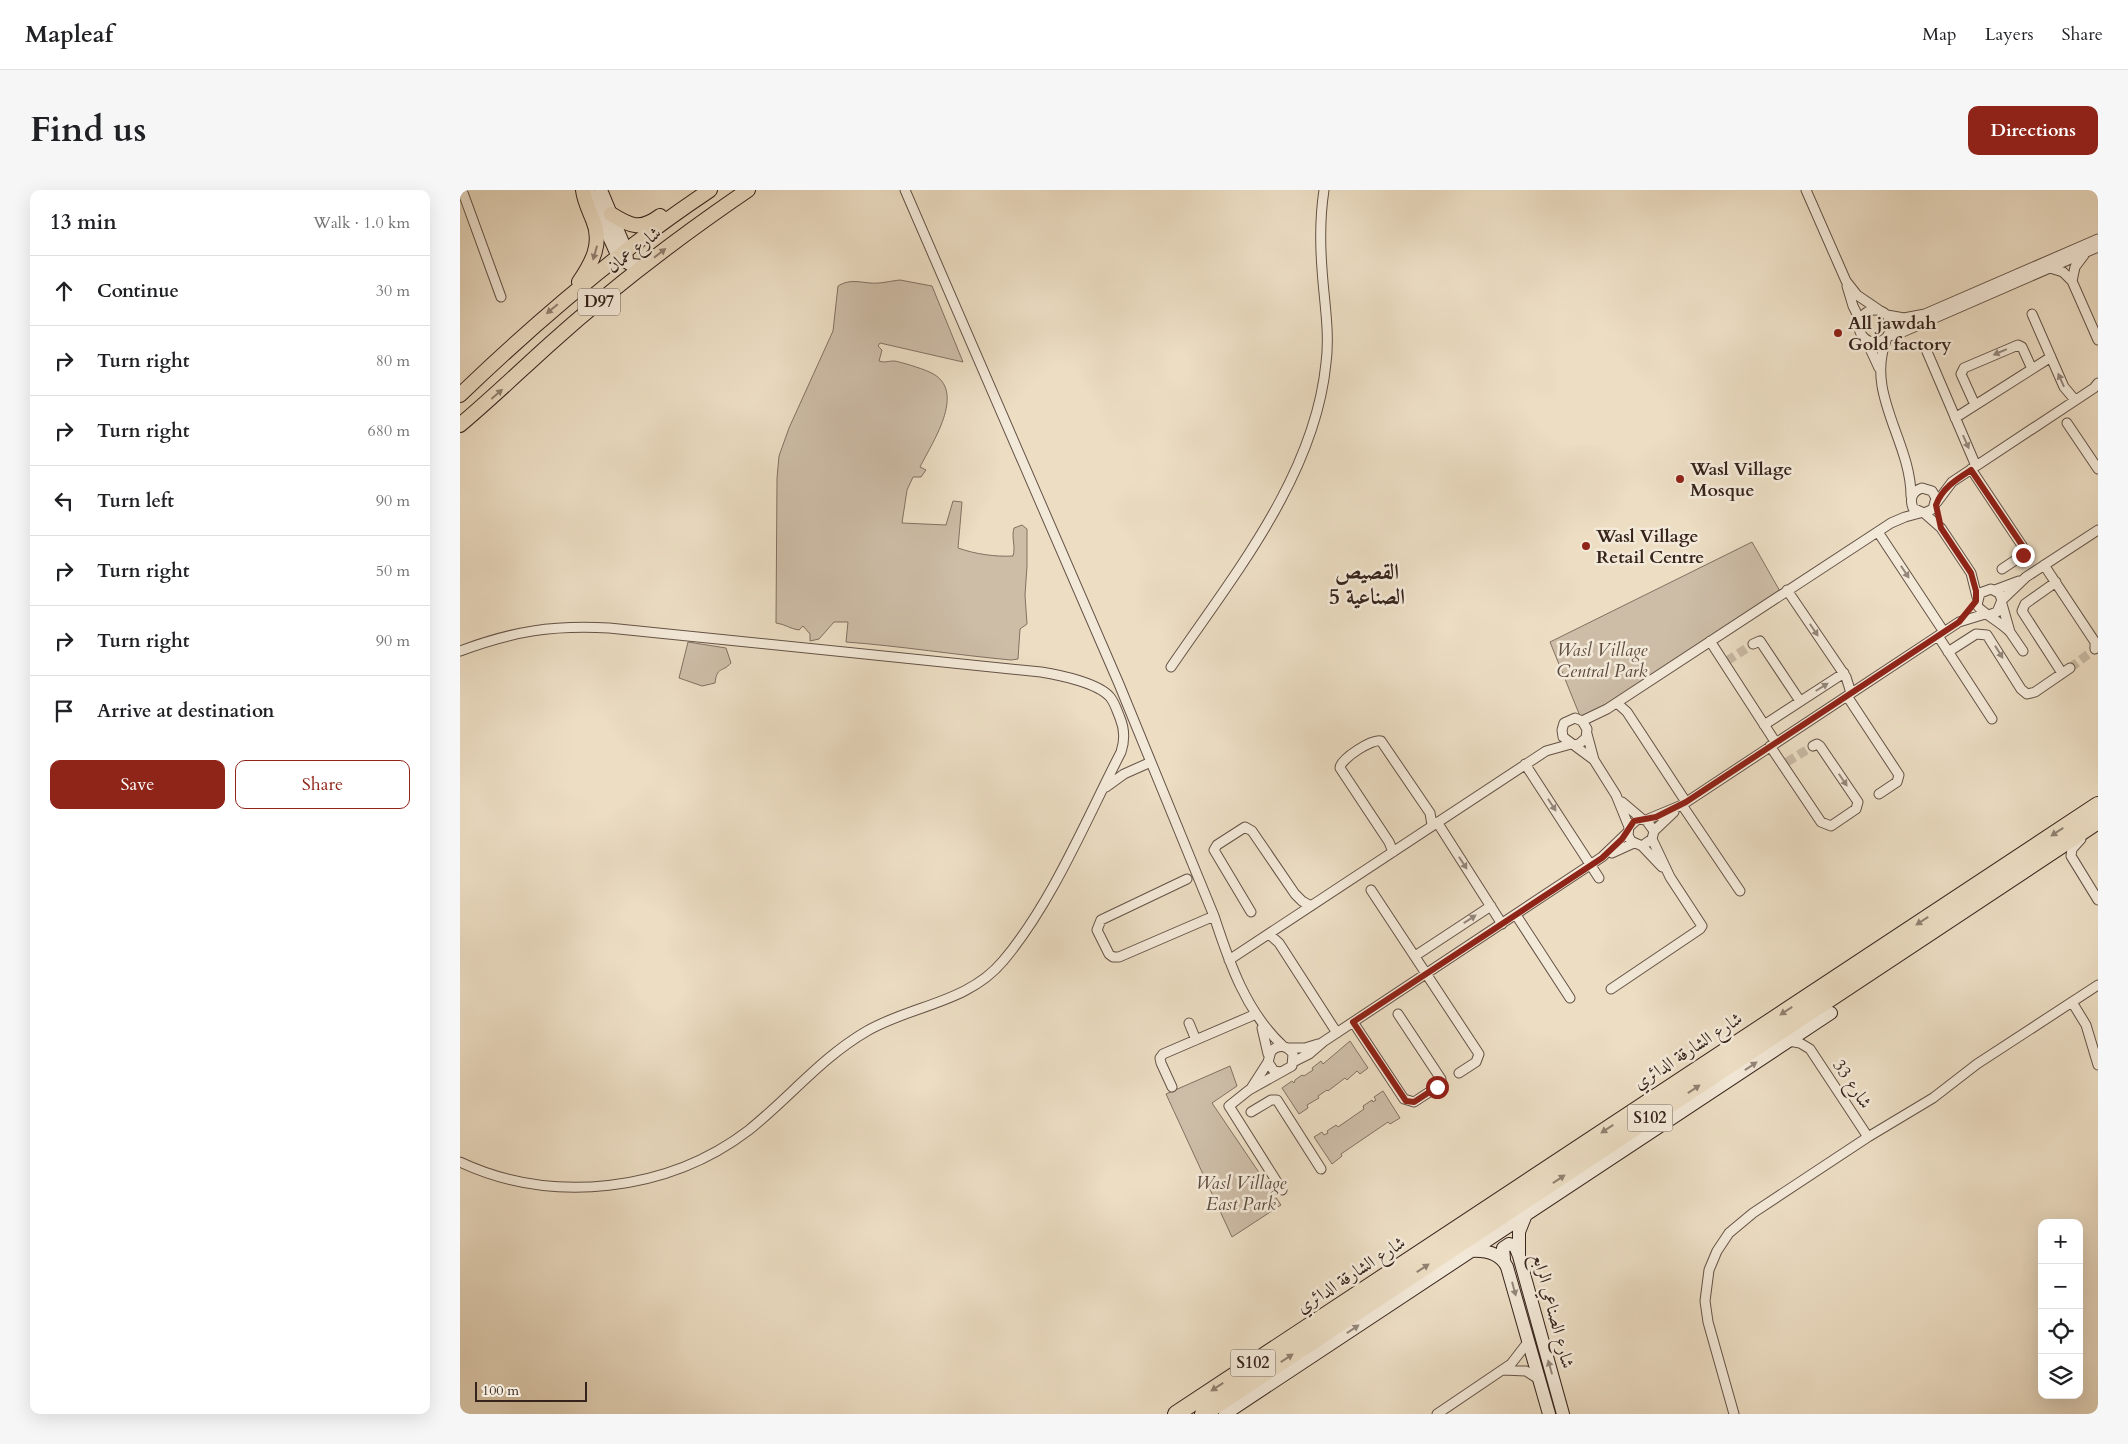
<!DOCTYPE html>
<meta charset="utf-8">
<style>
body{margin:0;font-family:Cardo,Amiri,serif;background:#f6f6f6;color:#202124}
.controls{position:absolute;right:15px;bottom:15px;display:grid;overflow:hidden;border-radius:10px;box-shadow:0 5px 20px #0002}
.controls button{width:45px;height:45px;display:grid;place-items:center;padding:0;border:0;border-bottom:1px solid #e0e0e0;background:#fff;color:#202124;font:25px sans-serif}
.scale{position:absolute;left:15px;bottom:12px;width:112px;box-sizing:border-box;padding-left:5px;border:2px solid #36231c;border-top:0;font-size:14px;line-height:18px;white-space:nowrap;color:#36231c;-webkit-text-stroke:4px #f3e9d8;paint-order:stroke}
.stop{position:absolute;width:15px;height:15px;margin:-11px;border:4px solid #8f2418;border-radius:50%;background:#fff}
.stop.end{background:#8f2418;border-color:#fff;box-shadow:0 1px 5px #0008}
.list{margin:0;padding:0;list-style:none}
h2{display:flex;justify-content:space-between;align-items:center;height:65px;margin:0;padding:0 20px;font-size:21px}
h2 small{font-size:16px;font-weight:400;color:#757577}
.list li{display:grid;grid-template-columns:32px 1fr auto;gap:15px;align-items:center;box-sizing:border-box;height:70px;padding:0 20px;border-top:1px solid #e0e0e0}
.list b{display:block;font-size:19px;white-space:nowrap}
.list em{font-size:16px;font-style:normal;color:#757577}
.actions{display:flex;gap:10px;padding:15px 20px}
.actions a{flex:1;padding:11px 0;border:1px solid #8f2418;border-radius:10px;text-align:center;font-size:18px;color:#8f2418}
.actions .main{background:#8f2418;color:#fff}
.icon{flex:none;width:28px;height:28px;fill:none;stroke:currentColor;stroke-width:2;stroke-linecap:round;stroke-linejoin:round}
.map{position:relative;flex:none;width:1638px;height:1224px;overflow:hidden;border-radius:10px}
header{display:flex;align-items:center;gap:30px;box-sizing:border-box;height:70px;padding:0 25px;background:#fff;border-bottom:1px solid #e0e0e0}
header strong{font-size:24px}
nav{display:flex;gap:28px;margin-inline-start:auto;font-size:18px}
.intro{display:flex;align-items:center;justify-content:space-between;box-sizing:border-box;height:120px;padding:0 30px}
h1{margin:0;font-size:35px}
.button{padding:12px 22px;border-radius:10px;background:#8f2418;color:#fff;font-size:18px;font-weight:700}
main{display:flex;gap:30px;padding:0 30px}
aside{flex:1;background:#fff;border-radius:10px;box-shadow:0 5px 20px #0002}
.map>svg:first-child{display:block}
.green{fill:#cdbda7;stroke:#827062}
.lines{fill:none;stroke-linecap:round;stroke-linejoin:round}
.street-tunnel{stroke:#c8b8a2;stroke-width:9;stroke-dasharray:9 4.5;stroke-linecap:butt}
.street-casing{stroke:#645246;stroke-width:11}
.secondary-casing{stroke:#36231c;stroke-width:14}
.primary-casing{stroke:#36231c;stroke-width:16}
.highway-casing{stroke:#36231c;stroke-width:18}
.street{stroke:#f3e9d8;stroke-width:9}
.secondary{stroke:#f3e9d8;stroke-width:12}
.primary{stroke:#ecddc3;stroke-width:14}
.highway{stroke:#ecddc3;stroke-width:16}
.oneway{fill:#918070}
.oneway2{fill:#94867a}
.route{stroke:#8f2418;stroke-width:6}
.poi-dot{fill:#8f2418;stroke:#f3e9d8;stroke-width:2}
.labels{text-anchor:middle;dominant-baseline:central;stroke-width:5;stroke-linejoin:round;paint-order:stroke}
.shield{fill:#f3e9d8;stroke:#6f5e54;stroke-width:1}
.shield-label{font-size:16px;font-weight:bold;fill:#36231c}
.street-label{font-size:18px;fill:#36231c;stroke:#f3e9d8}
.poi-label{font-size:18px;font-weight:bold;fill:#36231c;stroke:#f3e9d8;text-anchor:start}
.park-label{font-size:18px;font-style:italic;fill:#5c4a3f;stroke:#f3e9d8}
.district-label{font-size:22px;font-weight:bold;fill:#36231c;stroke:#f3e9d8}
</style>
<header>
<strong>Mapleaf</strong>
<nav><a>Map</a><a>Layers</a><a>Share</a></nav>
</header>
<div class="intro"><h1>Find us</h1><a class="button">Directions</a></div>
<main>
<aside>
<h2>13 min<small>Walk · 1.0 km</small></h2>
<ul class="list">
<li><svg class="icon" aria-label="ahead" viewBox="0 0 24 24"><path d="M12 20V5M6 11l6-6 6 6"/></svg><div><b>Continue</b></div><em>30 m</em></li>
<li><svg class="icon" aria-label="right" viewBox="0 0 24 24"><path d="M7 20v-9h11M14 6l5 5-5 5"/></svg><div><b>Turn right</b></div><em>80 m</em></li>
<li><svg class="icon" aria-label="right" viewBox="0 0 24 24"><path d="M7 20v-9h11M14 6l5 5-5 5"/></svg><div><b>Turn right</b></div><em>680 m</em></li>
<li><svg class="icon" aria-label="left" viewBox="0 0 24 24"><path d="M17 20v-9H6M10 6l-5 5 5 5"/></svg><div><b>Turn left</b></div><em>90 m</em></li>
<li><svg class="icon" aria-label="right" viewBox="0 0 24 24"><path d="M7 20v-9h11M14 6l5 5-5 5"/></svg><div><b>Turn right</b></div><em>50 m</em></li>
<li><svg class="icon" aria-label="right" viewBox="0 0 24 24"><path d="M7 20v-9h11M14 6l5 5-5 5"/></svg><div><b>Turn right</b></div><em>90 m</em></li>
<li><svg class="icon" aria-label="arrive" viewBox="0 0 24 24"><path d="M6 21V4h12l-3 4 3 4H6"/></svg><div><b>Arrive at destination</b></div></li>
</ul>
<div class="actions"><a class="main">Save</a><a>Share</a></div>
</aside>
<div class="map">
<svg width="1638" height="1224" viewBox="0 0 1638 1224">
<rect width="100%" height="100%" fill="#ecddc3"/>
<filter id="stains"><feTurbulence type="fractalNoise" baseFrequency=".004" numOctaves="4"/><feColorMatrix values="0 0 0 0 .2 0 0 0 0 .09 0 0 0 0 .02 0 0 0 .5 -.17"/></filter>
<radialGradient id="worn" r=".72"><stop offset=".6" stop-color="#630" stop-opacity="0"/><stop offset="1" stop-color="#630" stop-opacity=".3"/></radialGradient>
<path class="green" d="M440 90 472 96 503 172 420 153 418 156 422 160 419 171C425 173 428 171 434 171 438 171 463 179 467 181 510 197 473 251 460 277L466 280 461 287H453L447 300 442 333 486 335 493 311 502 312 498 358C515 364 535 367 553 366 556 356 551 348 554 338L562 335 567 339V376L565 405 567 434 560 439 558 469 551 470C496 465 441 456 386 452L388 432H374L359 449 350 451V444L343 436 339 440C330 439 325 434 316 433L317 288 319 266 329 238 373 141 378 96C389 89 399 92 410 93 420 94 430 91 440 90Z
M1292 352 1321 403 1122 531 1090 452Z
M228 452 266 458 271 473C262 483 257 476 255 493L242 496 219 488Z
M890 851 908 878 900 884 897 881 887 890 885 888 868 901 867 900 858 906 859 908 847 915 848 918 839 924 822 898 832 891 834 893 835 890 842 885 844 886 853 880 852 878 861 871 863 874Z
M770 876 777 896 752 913 821 1015 772 1047 706 904Z
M923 901 940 928 930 934 928 932 881 964 882 966 872 974 854 947 862 942 864 945 868 943 867 941 876 935 878 937 904 919 903 916 912 910 913 912 916 910 914 907Z"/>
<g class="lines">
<path class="street-tunnel" d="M1267 471 1293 454
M1610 478 1635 459
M1327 572 1353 556"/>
<defs>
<path id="street" d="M2 0 41 107
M445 0 659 494 754 726C769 772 786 822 823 856
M1346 0 1386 91 1397 105 1419 120
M1590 78 1603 82 1612 91 1638 150
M1612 91 1615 77 1624 65
M1387 96 1393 116 1401 132
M1399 136a16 16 0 1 1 32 0a16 16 0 1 1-32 0Z
M1572 124 1604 197 1615 210
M1427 125 1444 128 1465 124 1638 49
M1428 146 1438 144 1638 57
M1427 148C1404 203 1451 251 1451 306
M1406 150 1419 178
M1465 157 1516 276
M1515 215 1501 184 1504 178 1558 155 1562 157 1572 179
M1495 228 1591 167
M1607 233 1638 279
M1511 279 1565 360 1563 365 1542 379
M1477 312 1492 292 1634 198 1638 193
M1464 323 1473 319 1476 308 1472 301 1462 298C1453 301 1449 308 1453 318L1464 323 1481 338 1511 383 1517 407
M1418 342 1484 442
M1584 375 1635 452V459
M1596 392 1565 414 1562 421 1602 483
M1327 400 1386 487 1391 503
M1535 400 1559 391
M1542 410 1566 387 1638 340
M1542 414 1550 442 1563 461
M1529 425 1537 422 1542 410 1539 403 1531 399 1520 403 1517 415C1520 422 1541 432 1550 442
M1478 446 1532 529
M1250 451 1316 553
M1293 454 1300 451 1340 511
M0 461C54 441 92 435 149 438L581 482C600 485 638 493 650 507 655 513 657 521 660 528 665 540 665 550 661 562 626 630 592 713 543 771 508 813 452 815 407 841 362 867 330 907 289 940 208 1002 92 1015 0 972
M1488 462 1516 444 1527 445 1561 499 1567 504 1575 502 1610 478
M711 477C773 386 855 286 866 173 870 142 864 111 862 79 860 53 860 26 864 0
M1387 506 1439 585 1437 592 1419 604
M1157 513 1167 522 1226 612
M1122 531 1147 519 1431 333 1445 327 1460 323
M1304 535 1384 483
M1127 544 1134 570 1156 605 1169 637
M1114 555 1119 554 1126 548 1127 539 1122 531 1115 528 1104 533 1102 540 1103 547 1134 570
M1310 556 1361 632 1371 636 1396 619 1398 612 1360 556 1357 554 1353 556
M1065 574 1139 688
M646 597 664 584 691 572
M1162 612 1182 629
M1222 615 1280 701
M1186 630 1222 615 1499 432 1525 424
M977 632 1042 734
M1194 641 1214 622
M1621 649 1612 659 1611 666 1638 710
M1182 656 1192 649 1194 641 1186 630 1178 629 1169 637 1168 645 1171 651 1182 656 1202 677
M933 662 929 652 880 578C880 569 913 548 921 551L970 623 972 635
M1152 663 1174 653
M727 689 641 730 637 740 649 764 653 767H659L754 726
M911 700 1019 864 1016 872 999 883
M791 722 754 660 757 655 785 637 792 641 835 704 842 711 851 716
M1056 725 1110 808
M809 744 819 753 877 843
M955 766 1031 716
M769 770 1086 561 1111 554
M1151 799 1240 739 1242 736 1210 687 1192 649
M1612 812 1626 835 1638 875
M893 832 944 909 954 912 980 895 981 889 938 824
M729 833 736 850
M802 838 808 864
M1328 851 1340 853 1350 859 1408 947
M827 858H845L858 854
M833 872 849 864 863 852 1142 667 1168 642
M821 882 814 881 808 872 811 861C819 854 827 855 833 864L832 876 789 900 769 916 822 1000
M712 897 701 873 700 868 703 864 796 824
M792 897 808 872
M791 922 811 910H817L861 979
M1043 1180 1066 1181 1080 1190
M977 1224 1051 1174 1068 1152
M1274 1224 1248 1132 1245 1111 1249 1080 1257 1061 1269 1043 1293 1023 1408 947 1473 908 1517 874 1638 795"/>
<path id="secondary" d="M128 0 158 67 171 75 183 76
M141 0 166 60 167 70
M1065 1027 1059 1042V1066L1103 1224
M1011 1061C1026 1060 1040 1063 1047 1077L1089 1224
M1044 1069 1043 1058 1049 1054 1055 1056 1059 1066
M765 1224 1371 823"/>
<path id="primary" d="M151 24C170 36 180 41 200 26
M119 92C132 73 143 53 133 30 129 20 124 10 123 0
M0 205C78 130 160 60 250 0
M0 235C31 209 60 181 90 154 152 98 219 47 288 0"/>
<path id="highway" d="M716 1224 1638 615
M743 1224 1638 631"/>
</defs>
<use href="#street" class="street-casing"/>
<use href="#secondary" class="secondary-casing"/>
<use href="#primary" class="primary-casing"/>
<use href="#highway" class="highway-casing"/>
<use href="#street" class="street"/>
<use href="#secondary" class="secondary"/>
<use href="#primary" class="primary"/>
<use href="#highway" class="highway"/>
</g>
<defs><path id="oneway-solid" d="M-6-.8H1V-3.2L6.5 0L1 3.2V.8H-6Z" transform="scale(1.25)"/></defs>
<g class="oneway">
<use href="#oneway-solid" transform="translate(135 63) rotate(106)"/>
<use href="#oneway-solid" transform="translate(200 63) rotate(-38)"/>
<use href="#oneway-solid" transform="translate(92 119) rotate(140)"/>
<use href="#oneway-solid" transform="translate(37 204) rotate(-41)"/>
<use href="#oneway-solid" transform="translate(1597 642) rotate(147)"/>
<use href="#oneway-solid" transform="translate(1462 731) rotate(147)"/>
<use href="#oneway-solid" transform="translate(1326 821) rotate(147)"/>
<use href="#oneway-solid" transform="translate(1234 899) rotate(-34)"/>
<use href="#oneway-solid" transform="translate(1147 939) rotate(147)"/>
<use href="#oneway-solid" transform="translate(1099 989) rotate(-34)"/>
<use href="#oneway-solid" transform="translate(963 1078) rotate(-33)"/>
<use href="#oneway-solid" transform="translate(827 1168) rotate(-33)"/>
<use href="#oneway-solid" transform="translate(757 1197) rotate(147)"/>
</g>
<g class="oneway2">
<use href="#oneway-solid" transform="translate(1540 162) rotate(157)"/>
<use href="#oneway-solid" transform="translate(1601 190) rotate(-114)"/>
<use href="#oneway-solid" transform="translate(1506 252) rotate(66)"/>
<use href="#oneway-solid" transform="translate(1445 382) rotate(57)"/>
<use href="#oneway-solid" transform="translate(1354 440) rotate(56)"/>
<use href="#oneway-solid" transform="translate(1539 462) rotate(58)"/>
<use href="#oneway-solid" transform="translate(1362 497) rotate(-32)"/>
<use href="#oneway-solid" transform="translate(1383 590) rotate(56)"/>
<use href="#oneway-solid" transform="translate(1092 615) rotate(57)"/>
<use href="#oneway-solid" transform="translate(1003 673) rotate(57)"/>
<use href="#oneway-solid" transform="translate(1010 729) rotate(-33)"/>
<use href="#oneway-solid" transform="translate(1291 876) rotate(-34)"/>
<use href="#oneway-solid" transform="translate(1054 1099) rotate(75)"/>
<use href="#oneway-solid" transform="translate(893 1139) rotate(-34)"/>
<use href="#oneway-solid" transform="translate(1090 1177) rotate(-106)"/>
</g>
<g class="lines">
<path class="route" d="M977 897 954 912 946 911 893 832 1142 668 1162 649 1174 631 1196 627 1226 612 1499 432 1516 411V401L1511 383 1481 338 1476 315C1482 298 1497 289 1511 280L1564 358 1565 362 1563 365"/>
</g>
<g class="poi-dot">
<circle cx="1378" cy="143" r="5"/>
<circle cx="1220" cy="289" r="5"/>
<circle cx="1126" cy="356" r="5"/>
</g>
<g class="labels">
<g class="shield">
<rect x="118" y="98.5" width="42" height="27" rx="4"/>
<rect x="1167.5" y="914.5" width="45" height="27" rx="4"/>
<rect x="770.5" y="1159.5" width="45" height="27" rx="4"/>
</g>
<g class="shield-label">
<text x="139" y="112">D97</text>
<text x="1190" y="928">S102</text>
<text x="793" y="1173">S102</text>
</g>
<g class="street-label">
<text transform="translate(174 60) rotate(-38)">شارع عمان</text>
<text transform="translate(1228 861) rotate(-33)">شارع الشارقة الدائري</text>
<text transform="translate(1392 894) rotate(56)">شارع 33</text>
<text transform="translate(891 1085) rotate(-33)">شارع الشارقة الدائري</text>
<text transform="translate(1093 1121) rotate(75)">شارع الصناعي الرابع</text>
</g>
<g class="poi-label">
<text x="1388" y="133">All jawdah<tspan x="1388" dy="21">Gold factory</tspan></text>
<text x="1230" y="279">Wasl Village<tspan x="1230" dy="21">Mosque</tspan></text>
<text x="1136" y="346">Wasl Village<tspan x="1136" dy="21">Retail Centre</tspan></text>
</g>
<g class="park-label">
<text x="1142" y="460">Wasl Village<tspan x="1142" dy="21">Central Park</tspan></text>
<text x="781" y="993">Wasl Village<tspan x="781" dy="21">East Park</tspan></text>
</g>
<g class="district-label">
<text x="907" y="382">القصيص<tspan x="907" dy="25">الصناعية 5</tspan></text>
</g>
</g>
<rect width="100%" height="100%" filter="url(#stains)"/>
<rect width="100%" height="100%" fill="url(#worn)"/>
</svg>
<div class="controls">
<button>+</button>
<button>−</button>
<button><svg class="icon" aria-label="locate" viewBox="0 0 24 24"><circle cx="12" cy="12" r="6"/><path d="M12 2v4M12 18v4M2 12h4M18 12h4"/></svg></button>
<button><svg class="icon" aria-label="layers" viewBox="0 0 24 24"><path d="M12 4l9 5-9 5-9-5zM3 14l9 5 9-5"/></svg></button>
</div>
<div class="scale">100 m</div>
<div class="stop" style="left:977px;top:897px"></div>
<div class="stop end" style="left:1563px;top:365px"></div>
</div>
</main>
